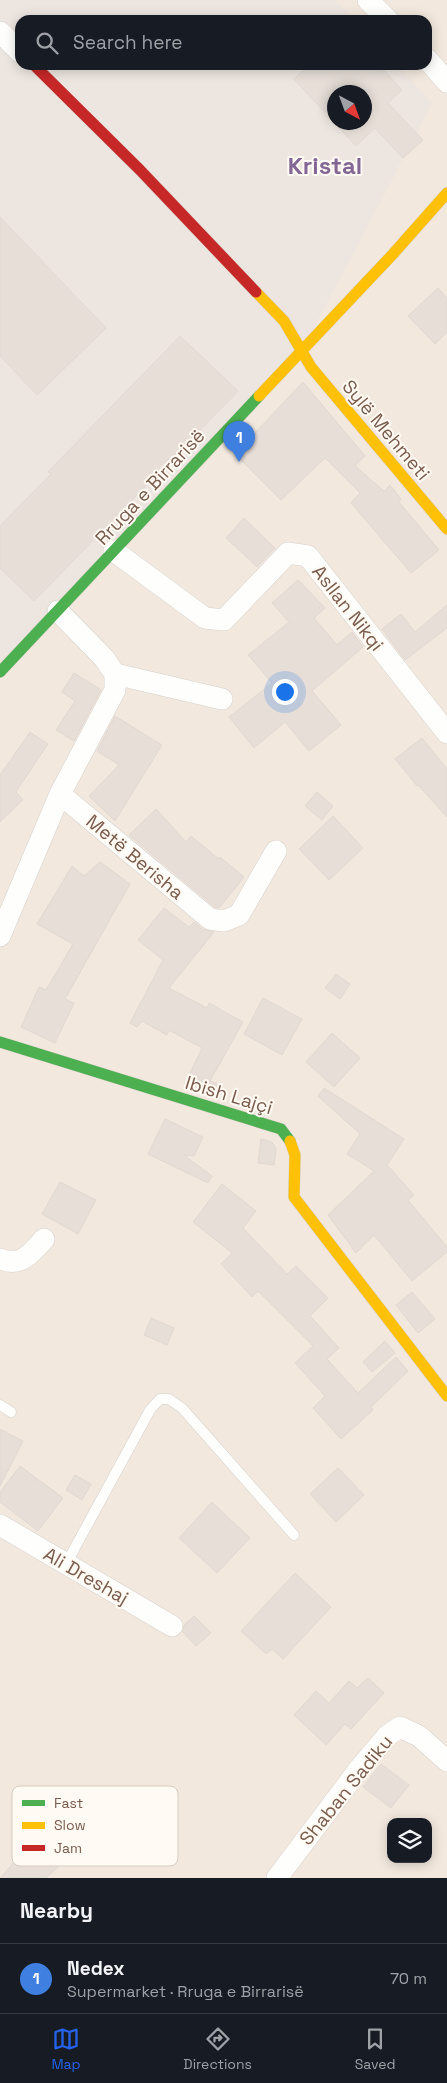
<!DOCTYPE html>
<meta charset="utf-8">
<style>
body{margin:0;font-family:"Space Grotesk",sans-serif;background:#20242c;color:#f1f3f6}
.controls{position:absolute;right:15px;bottom:15px;display:grid;overflow:hidden;border-radius:10px;box-shadow:0 2px 12px #0003}
.controls button{width:45px;height:45px;display:grid;place-items:center;padding:0;border:0;border-bottom:1px solid #363941;background:#171b24;color:#f1f3f6;font:25px sans-serif}
.compass{position:absolute;left:327px;top:85px;width:45px;height:45px;border-radius:50%;background:#171b24;box-shadow:0 2px 12px #0003;rotate:139deg}
.you{position:absolute;left:284px;top:691px;width:18px;height:18px;margin:-12px;border:4px solid #fff;border-radius:50%;background:#1a73e8;box-shadow:0 0 0 8px #1a73e833}
.badge{display:grid;place-items:center;width:32px;height:32px;border-radius:50%;background:#2563eb;color:#fff;font-size:16px;font-weight:700}
.pin{position:absolute;translate:-50% -41px;filter:drop-shadow(0 1px 2px #0008)}
.pin::after{content:'';position:absolute;top:26px;width:18px;height:15px;background:inherit;clip-path:polygon(0 0,100% 0,50% 100%)}
.list{margin:0;padding:0;list-style:none}
h2{display:flex;justify-content:space-between;align-items:center;height:65px;margin:0;padding:0 20px;font-size:21px}
h2 small{font-size:16px;font-weight:400;color:#9ea1a6}
.list li{display:grid;grid-template-columns:32px 1fr auto;gap:15px;align-items:center;box-sizing:border-box;height:70px;padding:0 20px;border-top:1px solid #363941}
.list b{display:block;font-size:19px;white-space:nowrap}
.list p{margin:0;font-size:16px;white-space:nowrap;color:#9ea1a6}
.list em{font-size:16px;font-style:normal;color:#9ea1a6}
.icon{flex:none;width:28px;height:28px;fill:none;stroke:currentColor;stroke-width:2;stroke-linecap:round;stroke-linejoin:round}
.map{position:relative;flex:none;width:447px;height:1878px;overflow:hidden}
.search{position:absolute;background:#171b24;box-shadow:0 2px 12px #0003;left:15px;right:15px;top:15px;height:55px;display:flex;align-items:center;gap:12px;box-sizing:border-box;padding:0 18px;border-radius:15px;color:#9ea1a6;font-size:19px}
.sheet{height:135px;background:#171b24}
nav{display:flex;justify-content:space-around;align-items:center;box-sizing:border-box;height:70px;border-top:1px solid #363941;background:#171b24;font-size:14px;color:#9ea1a6}
nav a{display:grid;justify-items:center;gap:2px}
nav .on{color:#2563eb}
.map>svg:first-child{display:block}
.residential{fill:#f2e8de;fill-rule:evenodd}
.industrial{fill:#ede5e0;fill-rule:evenodd}
.building{fill:#e6ded7;stroke:#e2d8d2;fill-rule:evenodd}
.lines{fill:none;stroke-linecap:round;stroke-linejoin:round}
.lane-casing{stroke:#d7d1cb;stroke-width:11}
.street-casing{stroke:#d7d1cb;stroke-width:22}
.fast-casing{stroke:#d9d2cb;stroke-width:12}
.slow-casing{stroke:#d9d2cb;stroke-width:12}
.jam-casing{stroke:#d9d2cb;stroke-width:12}
.lane{stroke:#fefefd;stroke-width:10}
.street{stroke:#fefefd;stroke-width:21}
.fast{stroke:#4caf50;stroke-width:11}
.slow{stroke:#ffc107;stroke-width:11}
.jam{stroke:#c62828;stroke-width:11}
.labels{text-anchor:middle;dominant-baseline:central;stroke-width:4;stroke-linejoin:round;paint-order:stroke}
.street-label{font-size:19px;fill:#7a5c4d;stroke:#fffaf3}
.district-label{font-size:24px;font-weight:bold;fill:#846695;stroke:#fffaf3}
.key{fill:#fffaf3;stroke:#d7cbc1;stroke-width:1}
.key-label{font-size:14px;fill:#7a5c4d}
</style>
<div class="map">
<svg width="447" height="1878" viewBox="0 0 447 1878">
<rect width="100%" height="100%" fill="#f9f5f0"/>
<path class="residential" d="M0 0H447V1878H0ZM20 20H427V65H20ZM334 92H364V122H334ZM391 1822H428V1859H391Z"/>
<path class="industrial" d="M0 0H335L354 20H20V65H397L432 103 302 351 0 672ZM334 92H364V122H334Z"/>
<path class="building" d="M309 65H379L402 90 388 103 423 140 403 158 375 128 356 146 294 79ZM334 92H364V122H334Z
M0 217 106 328 37 395 0 356Z
M438 288 447 298V332L435 344 408 316Z
M180 336 238 391 34 601 0 568V526L51 474 48 472Z
M303 382 365 456 355 466 384 491 390 485 401 499 399 502 439 550 411 573 351 503 360 493 325 458 281 500 235 454Z
M244 518 275 548 257 567 226 538Z
M298 580 325 608 314 618 337 645 352 632 363 647 312 691 341 725 309 751 285 722 254 748 229 717 272 683 248 655 289 622 272 603Z
M447 605V628L405 660 382 629 401 614 415 632Z
M74 673 101 690 74 741 56 730 75 701 62 692Z
M115 716 162 745 115 821 89 796 119 765 97 751Z
M30 732 48 744 16 792 23 800 0 822V775Z
M422 738 447 769V817L418 785 417 786 395 759Z
M317 792 333 806 322 820 305 806Z
M156 809 186 842 191 836 219 859 220 857 244 877 219 908 215 907 129 835Z
M333 816 363 848 329 880 299 849Z
M100 862 130 884 65 999 74 1003 55 1043 21 1027 39 987 46 990 73 944 37 924 72 866 84 876Z
M164 908 189 927 194 922 202 929 214 932 169 988 207 1008 209 1003 243 1022 210 1081 217 1084 213 1092 185 1083 202 1048 169 1030 167 1035 142 1021 137 1027 130 1023 163 960 138 940Z
M336 974 350 984 340 999 325 988Z
M263 998 302 1019 282 1055 244 1034Z
M332 1033 360 1058 334 1087 306 1062Z
M324 1088 404 1139 387 1165 414 1195 408 1200 447 1247V1252L412 1281 374 1235 356 1253 328 1215 374 1171 347 1154 360 1134 318 1096Z
M165 1119 203 1137 194 1156 184 1155 212 1176 208 1183 148 1154Z
M261 1139 272 1142 276 1149 274 1165 258 1163Z
M60 1182 96 1200 78 1234 42 1214Z
M222 1184 256 1211 243 1228 287 1274 296 1266 328 1298 310 1316 339 1348 327 1359 358 1393 396 1357 408 1371 371 1407 373 1410 341 1439 313 1408 325 1396 295 1363 313 1346 258 1291 252 1297 221 1264 232 1253 193 1222Z
M412 1292 435 1319 418 1333 396 1305Z
M151 1318 174 1328 167 1345 144 1335Z
M385 1341 395 1353 372 1372 363 1362Z
M0 1429 23 1441 0 1486Z
M20 1466 63 1498 38 1531 0 1502V1492Z
M338 1468 364 1495 336 1522 310 1494Z
M75 1475 91 1484 82 1500 66 1490Z
M212 1502 250 1538 217 1573 179 1538Z
M295 1573 331 1607 283 1659 272 1649 266 1654 241 1631Z
M194 1616 211 1633 196 1646 183 1632 184 1625Z
M368 1678 384 1693 351 1729 345 1724 326 1745 294 1715 316 1691 329 1703 349 1681 357 1688Z
M381 1764 409 1785 391 1808 363 1787Z
M51 1817 79 1848 46 1878H0L33 1841 29 1837Z"/>
<g class="lines">
<defs>
<path id="lane" d="M0 1405 11 1412
M66 1564 150 1410 160 1399H169L182 1408 294 1535"/>
<path id="street" d="M368 0 388 20
M0 32 20 52
M427 59 447 82
M114 551 205 618 224 620 288 553 308 556 447 733
M115 674 222 699
M60 794 210 919 224 921 239 915 276 851
M0 936 60 794 115 690V674L104 658 58 611
M0 1259C21 1267 31 1254 44 1239
M0 1525 172 1626
M277 1878 359 1769 387 1736 400 1727 419 1736 447 1761"/>
<path id="fast" d="M0 672 259 396
M0 1042 281 1129 290 1141"/>
<path id="slow" d="M256 292 284 321 311 367 447 529
M259 396 393 254 447 193
M290 1141 295 1155 294 1197 447 1396"/>
<path id="jam" d="M34 65 140 170 256 292"/>
</defs>
<use href="#lane" class="lane-casing"/>
<use href="#street" class="street-casing"/>
<use href="#fast" class="fast-casing"/>
<use href="#slow" class="slow-casing"/>
<use href="#jam" class="jam-casing"/>
<use href="#lane" class="lane"/>
<use href="#street" class="street"/>
<use href="#fast" class="fast"/>
<use href="#slow" class="slow"/>
<use href="#jam" class="jam"/>
</g>
<g class="labels">
<g class="street-label">
<text transform="translate(386 430) rotate(50)">Sylë Mehmeti</text>
<text transform="translate(150 487) rotate(-47)">Rruga e Birrarisë</text>
<text transform="translate(348 608) rotate(52)">Asllan Nikqi</text>
<text transform="translate(135 857) rotate(40)">Metë Berisha</text>
<text transform="translate(229 1095) rotate(17)">Ibish Lajçi</text>
<text transform="translate(86 1576) rotate(30)">Ali Dreshaj</text>
<text transform="translate(346 1790) rotate(-51)">Shaban Sadiku</text>
</g>
<g class="district-label">
<text x="325" y="165">Kristal</text>
</g>
</g>
<rect x="12" y="1786" width="166" height="80" rx="8" class="key"/>
<rect x="22" y="1800" width="23" height="6" fill="#4caf50"/>
<rect x="22" y="1822" width="23" height="7" fill="#ffc107"/>
<rect x="22" y="1845" width="23" height="6" fill="#c62828"/>
<g class="key-label">
<text x="54" y="1808">Fast</text>
<text x="54" y="1830">Slow</text>
<text x="54" y="1853">Jam</text>
</g>
</svg>
<div class="controls">
<button><svg class="icon" aria-label="layers" viewBox="0 0 24 24"><path d="M12 4l9 5-9 5-9-5zM3 14l9 5 9-5"/></svg></button>
</div>
<svg class="compass" viewBox="-18 -18 36 36"><path d="M0-13l5 13h-10z" fill="#e53935"/><path d="M0 13l5-13h-10z" fill="#9ea1a6"/></svg>
<div class="you"></div>
<div class="pin badge" style="left:239px;top:462px;background:#3f7fe0">1</div>
<div class="search"><svg class="icon" aria-label="search" viewBox="0 0 24 24"><circle cx="10" cy="10" r="6"/><path d="M15 15l6 6"/></svg>Search here</div>
</div>
<section class="sheet">
<h2>Nearby<small></small></h2>
<ul class="list">
<li><span class="badge" style="background:#3f7fe0">1</span><div><b>Nedex</b><p>Supermarket · Rruga e Birrarisë</p></div><em>70 m</em></li>
</ul>
</section>
<nav>
<a class="on"><svg class="icon" aria-label="map" viewBox="0 0 24 24"><path d="M3 6l6-2 6 2 6-2v14l-6 2-6-2-6 2zM9 4v14M15 6v14"/></svg>Map</a>
<a><svg class="icon" aria-label="directions" viewBox="0 0 24 24"><path d="M12 3l9 9-9 9-9-9zM9 14v-3h6M13 9l2 2-2 2"/></svg>Directions</a>
<a><svg class="icon" aria-label="saved" viewBox="0 0 24 24"><path d="M7 4h10v16l-5-4-5 4z"/></svg>Saved</a>
</nav>
